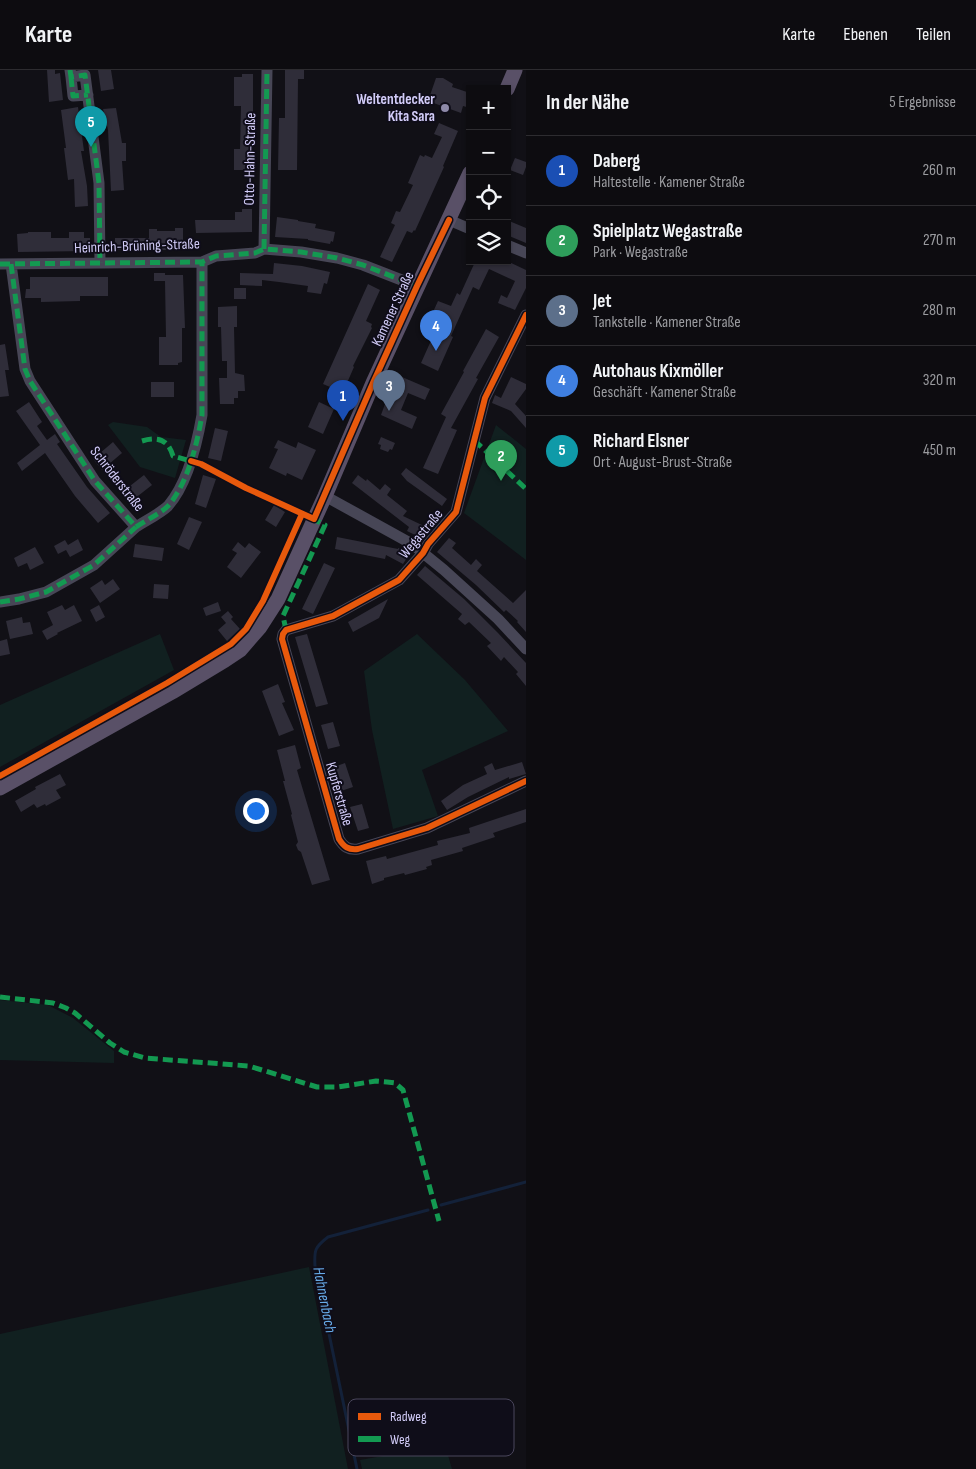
<!DOCTYPE html>
<html lang="de">
<meta charset="utf-8">
<style>
body{margin:0;font-family:"Sofia Sans Condensed",sans-serif;background:#161519;color:#f1f3f6}
.controls{position:absolute;right:15px;top:15px;display:grid;overflow:hidden;border-radius:0px;box-shadow:0 1px 4px #0004}
.controls button{width:45px;height:45px;display:grid;place-items:center;padding:0;border:0;border-bottom:1px solid #2d2c30;background:#0d0c10;color:#f1f3f6;font:25px sans-serif}
.you{position:absolute;left:255px;top:740px;width:18px;height:18px;margin:-12px;border:4px solid #fff;border-radius:50%;background:#1a73e8;box-shadow:0 0 0 8px #1a73e833}
.badge{display:grid;place-items:center;width:32px;height:32px;border-radius:50%;background:#8c9099;color:#fff;font-size:16px;font-weight:700}
.pin{position:absolute;translate:-50% -41px;filter:drop-shadow(0 1px 2px #0008)}
.pin::after{content:'';position:absolute;top:26px;width:18px;height:15px;background:inherit;clip-path:polygon(0 0,100% 0,50% 100%)}
.list{margin:0;padding:0;list-style:none}
h2{display:flex;justify-content:space-between;align-items:center;height:65px;margin:0;padding:0 20px;font-size:21px}
h2 small{font-size:16px;font-weight:400;color:#9a9b9f}
.list li{display:grid;grid-template-columns:32px 1fr auto;gap:15px;align-items:center;box-sizing:border-box;height:70px;padding:0 20px;border-top:1px solid #2d2c30}
.list b{display:block;font-size:19px;white-space:nowrap}
.list p{margin:0;font-size:16px;white-space:nowrap;color:#9a9b9f}
.list em{font-size:16px;font-style:normal;color:#9a9b9f}
.icon{flex:none;width:28px;height:28px;fill:none;stroke:currentColor;stroke-width:2;stroke-linecap:round;stroke-linejoin:round}
.map{position:relative;flex:none;width:526px;height:1399px;overflow:hidden}
header{display:flex;align-items:center;gap:30px;box-sizing:border-box;height:70px;padding:0 25px;background:#0d0c10;border-bottom:1px solid #2d2c30}
header strong{font-size:24px}
nav{display:flex;gap:28px;margin-inline-start:auto;font-size:18px}
main{display:flex}
aside{flex:1;background:#0d0c10}
.map>svg:first-child{display:block}
.green{fill:#112020}
.lines{fill:none;stroke-linecap:round;stroke-linejoin:round}
.stream{stroke:#132139;stroke-width:3}
.building{fill:#2f2d39}
.minor{stroke:#474656;stroke-width:11}
.major{stroke:#595067;stroke-width:15}
.quiet{stroke:#139951;stroke-width:5;stroke-dasharray:10 5;stroke-linecap:butt}
.cycleway-casing{stroke:#0f0d19;stroke-width:9}
.cycleway{stroke:#e8590c;stroke-width:6}
.poi-dot{fill:#8e8aa9;stroke:#0f0d19;stroke-width:2}
.labels{text-anchor:middle;dominant-baseline:central;stroke-width:4;stroke-linejoin:round;paint-order:stroke}
.poi-label{font-size:15px;font-weight:bold;fill:#d2ccf8;stroke:#0f0d19;text-anchor:end}
.street-label{font-size:15px;fill:#d2ccf8;stroke:#0f0d19}
.water-label{font-size:16px;font-style:italic;fill:#68acea;stroke:#0f0d19}
.key{fill:#0f0d19;stroke:#4a465c;stroke-width:1}
.key-label{font-size:14px;fill:#d2ccf8}
</style>
<header>
<strong>Karte</strong>
<nav><a>Karte</a><a>Ebenen</a><a>Teilen</a></nav>
</header>
<main>
<div class="map">
<svg width="526" height="1399" viewBox="0 0 526 1399">
<rect width="100%" height="100%" fill="#111016"/>
<path class="green" d="M113 352 147 357 161 367 186 370 175 408 140 397 108 355Z
M496 355 526 379V490L464 443Z
M160 564 174 600 0 697V635Z
M417 564 465 610 508 661 422 700 438 746 393 759 372 660 364 601Z
M0 930 48 935 73 948 114 981V993L0 990Z
M309 1197 348 1399H0V1264Z
M445 1375 452 1399H362L360 1390Z"/>
<g class="lines">
<path class="stream" d="M441 1135 526 1112
M357 1399 315 1196C314 1180 315 1177 328 1167L428 1140"/>
</g>
<path class="building" d="M47 0H55V4L60 3 63 30 49 32Z
M98 0H111L114 19 101 21Z
M285 0H304V9H298L297 100H278L279 48H285Z
M242 4H253V100H234V79H240L241 36H234V7H242Z
M436 8H443L453 14 452 17 470 23V38L463 36 461 43 428 31Z
M78 37 84 81H81L87 116 88 136 75 137 74 109 68 110 64 78H66L61 40Z
M116 38 122 73H126V91H122L124 120 111 121 108 60 103 39Z
M439 53 458 61 443 96 444 97 415 161 414 160 412 163 407 161 392 192 380 187 395 155 391 153 396 141 400 142 413 115 408 113 420 85 424 87 425 85 432 88 442 67 434 64Z
M515 88 526 92V97L523 105 510 100Z
M242 139H252V162L196 163 195 150H235V142H242Z
M277 147 298 150V151L316 154 315 158 335 162 333 172 331 171 330 174 308 170V169L275 167Z
M507 150 526 158V173L507 165Z
M175 158H183V180H115V168H149V159H157V161H175Z
M28 162H51V168H69V162H84V168H90V176H88V181L18 182 17 164 28 163Z
M473 191H507L526 200V218L515 240 498 233 501 225 507 228 515 211 489 199 479 220 473 217 451 266 453 267 438 301 421 293 442 246 433 242 438 231 451 236 457 223 460 225 475 192Z
M274 193 302 196 330 202 327 214 324 213 321 224 307 222 308 216 279 212 262 210V216L240 215V203L273 204Z
M154 203H165V205H183L185 258H182V292L178 293V295H159V267H166L165 211H154Z
M30 207H108V226H80V231L41 232V228H25L26 219H30Z
M368 214 380 220 366 251 372 254 371 257 372 258 353 296 354 297 343 322 341 321 340 325 329 320 330 317 323 314Z
M234 218H246V229H234Z
M237 236V257H234L235 303 244 305 245 321H238V328H234V334H220L219 308H227V291H222L221 257H218V237Z
M486 259 499 267 476 308 478 309 451 358 457 360 438 404 423 398 446 347 441 344 464 302 463 301Z
M5 274 9 300H5L9 326 0 327V275Z
M402 307 430 319 425 330 408 323 401 340 417 347 412 359 381 345 385 334 389 336Z
M511 307 526 314V319L515 334 526 346V358L511 341 492 333 495 325 501 328Z
M151 312H174V327H151Z
M29 332 42 352 37 356 47 370 55 364 60 372 57 374 87 417 110 443 98 453 75 426 45 383 22 401 17 393 40 375 16 341Z
M319 332 334 339 323 364 308 357Z
M215 358 228 361 221 391 208 388Z
M381 367 395 373 392 380 390 379 388 382 380 379 381 375 378 374Z
M278 370 296 378 298 372 316 380 302 410 287 403 286 406 269 398 278 379 274 378Z
M113 372 122 383 102 400 93 389Z
M406 398 447 429 442 436 407 411 401 404Z
M144 405 152 415 129 433 121 423Z
M203 405 216 409 206 438 195 434Z
M358 405 366 411 367 409 380 420 385 414 391 419 387 425 407 441 403 446 424 456 419 467 407 461 409 457 352 413Z
M274 435 285 442 276 457 265 450Z
M189 447 202 452 189 480 177 474Z
M337 467 398 479V478L410 483 403 494 386 485 385 489 335 479Z
M449 468 456 473 452 478 471 495 476 489 482 495 477 501 513 533 526 520V562L517 552 518 551 506 540 504 542 476 515 437 482Z
M78 469 83 480 70 487 66 480 58 484 54 476 65 470 68 475Z
M238 472 245 478 249 473 261 482 241 508 227 497 237 483 232 480Z
M135 474 164 478 162 491 133 487Z
M35 477 44 493 30 500 27 493 18 497 14 488Z
M324 493 335 498 313 544 302 539Z
M425 496 464 529 498 563 526 593V616L516 604 518 602 504 587 501 591 487 576 491 573 469 552 465 555 458 549 462 544 417 505Z
M113 509 120 519 100 533 90 518 102 510 105 515Z
M154 514 169 515 168 529 153 528Z
M388 529 379 548 353 562 348 552Z
M218 532 221 541 206 546 203 538Z
M62 535 65 540 74 535 82 551 57 563 58 564 47 570 42 561 53 555 47 542Z
M99 535 105 547 96 552 90 540Z
M228 541 233 547 231 549 240 559 227 571 218 560 226 553 221 547Z
M22 547 23 553 30 552 33 564 10 569 6 551Z
M307 564 328 634 316 637 295 567Z
M7 569 10 584 0 586V571Z
M278 614 285 632 282 633 294 660 279 666 262 621Z
M333 652 340 676 328 679 321 655Z
M295 675 301 698 297 700 330 810 312 815 301 782 298 780 296 775 298 772 291 745 292 744 283 711H285L277 680Z
M522 692 526 704 509 709V707L468 727 447 740 441 731 463 715 487 704 484 697 492 693 495 700Z
M345 693 353 717 341 721 334 697Z
M60 704 66 715 56 720 61 728 46 736 45 734 37 738 34 734 21 742 15 731 36 719 35 717Z
M362 734 369 758 358 761 350 737Z
M526 739V752L493 763 495 767 462 778 463 781 431 790 432 795 426 797 427 799 405 805 404 803 384 808V810L372 814 366 791 386 786 387 789 438 775 437 771 470 763 469 758Z"/>
<g class="lines">
<path class="minor" d="M70 0 71 7 85 5 99 113 100 193
M71 7 73 26 88 25
M449 150 470 159
M507 175 526 183
M264 179 267 0
M0 194 202 192 216 186 255 183 264 179 301 182 337 188 363 195 417 216
M11 194 25 299 30 311 95 411 136 457C145 451 161 443 168 436 188 413 197 374 202 345V192
M526 245 485 328 456 442 428 474 423 483 399 510 333 546 286 560 283 564 282 569 339 769C344 777 348 780 358 779L427 758 526 711
M325 426 412 474 444 500 498 549 526 579
M0 532 19 529 46 522 94 495 136 457"/>
<path class="major" d="M507 19 515 0
M0 718 172 622 225 590 240 580 260 557 278 529 325 426 373 313 470 103"/>
<path class="quiet" d="M70 0 71 7 85 5 99 113 100 193
M71 7 73 26 88 25
M264 179 267 0
M0 194 202 192 216 186 255 183 264 179 301 182 337 188 363 195 417 216
M11 194 25 299 30 311 95 411 136 457C145 451 161 443 168 436 188 413 197 374 202 345V192
M474 370 526 419
M142 371C159 366 168 370 173 386L194 392
M0 532 19 529 46 522 94 495 136 457
M286 560 283 546 325 455 311 448
M0 927 53 933 66 938 75 943 110 973 124 982 145 988 249 996 317 1017H338L376 1011 387 1012 395 1013 403 1020 439 1151"/>
<defs>
<path id="cycleway" d="M526 245 485 328 456 442 428 474 423 483 399 510 333 546 286 560 283 564 282 569 339 769C344 777 348 780 358 779L427 758 526 711
M191 391 201 394 246 418 314 449 373 313 417 216 449 150
M0 706 167 613 231 574 246 559 263 531 302 444"/>
</defs>
<use href="#cycleway" class="cycleway-casing"/>
<use href="#cycleway" class="cycleway"/>
</g>
<circle class="poi-dot" cx="445" cy="38" r="5"/>
<g class="labels">
<g class="poi-label">
<text x="435" y="29">Weltentdecker<tspan x="435" dy="17">Kita Sara</tspan></text>
</g>
<g class="street-label">
<text transform="translate(250 89) rotate(-89)">Otto-Hahn-Straße</text>
<text transform="translate(137 176) rotate(-2)">Heinrich-Brüning-Straße</text>
<text transform="translate(393 239) rotate(-65)">Kamener Straße</text>
<text transform="translate(117 409) rotate(52)">Schröderstraße</text>
<text transform="translate(421 464) rotate(-50)">Wegastraße</text>
<text transform="translate(339 724) rotate(74)">Kupferstraße</text>
</g>
<g class="water-label">
<text transform="translate(324 1230) rotate(79)">Hahnenbach</text>
</g>
</g>
<rect x="348" y="1329" width="166" height="57" rx="8" class="key"/>
<rect x="358" y="1343" width="23" height="7" fill="#e8590c"/>
<rect x="358" y="1366" width="23" height="6" fill="#139951"/>
<g class="key-label">
<text x="390" y="1351">Radweg</text>
<text x="390" y="1374">Weg</text>
</g>
</svg>
<div class="controls">
<button>+</button>
<button>−</button>
<button><svg class="icon" aria-label="locate" viewBox="0 0 24 24"><circle cx="12" cy="12" r="6"/><path d="M12 2v4M12 18v4M2 12h4M18 12h4"/></svg></button>
<button><svg class="icon" aria-label="layers" viewBox="0 0 24 24"><path d="M12 4l9 5-9 5-9-5zM3 14l9 5 9-5"/></svg></button>
</div>
<div class="you"></div>
<div class="pin badge" style="left:343px;top:351px;background:#1a4fb4">1</div>
<div class="pin badge" style="left:501px;top:411px;background:#2e9e5b">2</div>
<div class="pin badge" style="left:389px;top:341px;background:#5c6f8a">3</div>
<div class="pin badge" style="left:436px;top:281px;background:#3f7fe0">4</div>
<div class="pin badge" style="left:91px;top:77px;background:#0f9aa8">5</div>
</div>
<aside>
<h2>In der Nähe<small>5 Ergebnisse</small></h2>
<ul class="list">
<li><span class="badge" style="background:#1a4fb4">1</span><div><b>Daberg</b><p>Haltestelle · Kamener Straße</p></div><em>260 m</em></li>
<li><span class="badge" style="background:#2e9e5b">2</span><div><b>Spielplatz Wegastraße</b><p>Park · Wegastraße</p></div><em>270 m</em></li>
<li><span class="badge" style="background:#5c6f8a">3</span><div><b>Jet</b><p>Tankstelle · Kamener Straße</p></div><em>280 m</em></li>
<li><span class="badge" style="background:#3f7fe0">4</span><div><b>Autohaus Kixmöller</b><p>Geschäft · Kamener Straße</p></div><em>320 m</em></li>
<li><span class="badge" style="background:#0f9aa8">5</span><div><b>Richard Elsner</b><p>Ort · August-Brust-Straße</p></div><em>450 m</em></li>
</ul>
</aside>
</main>
